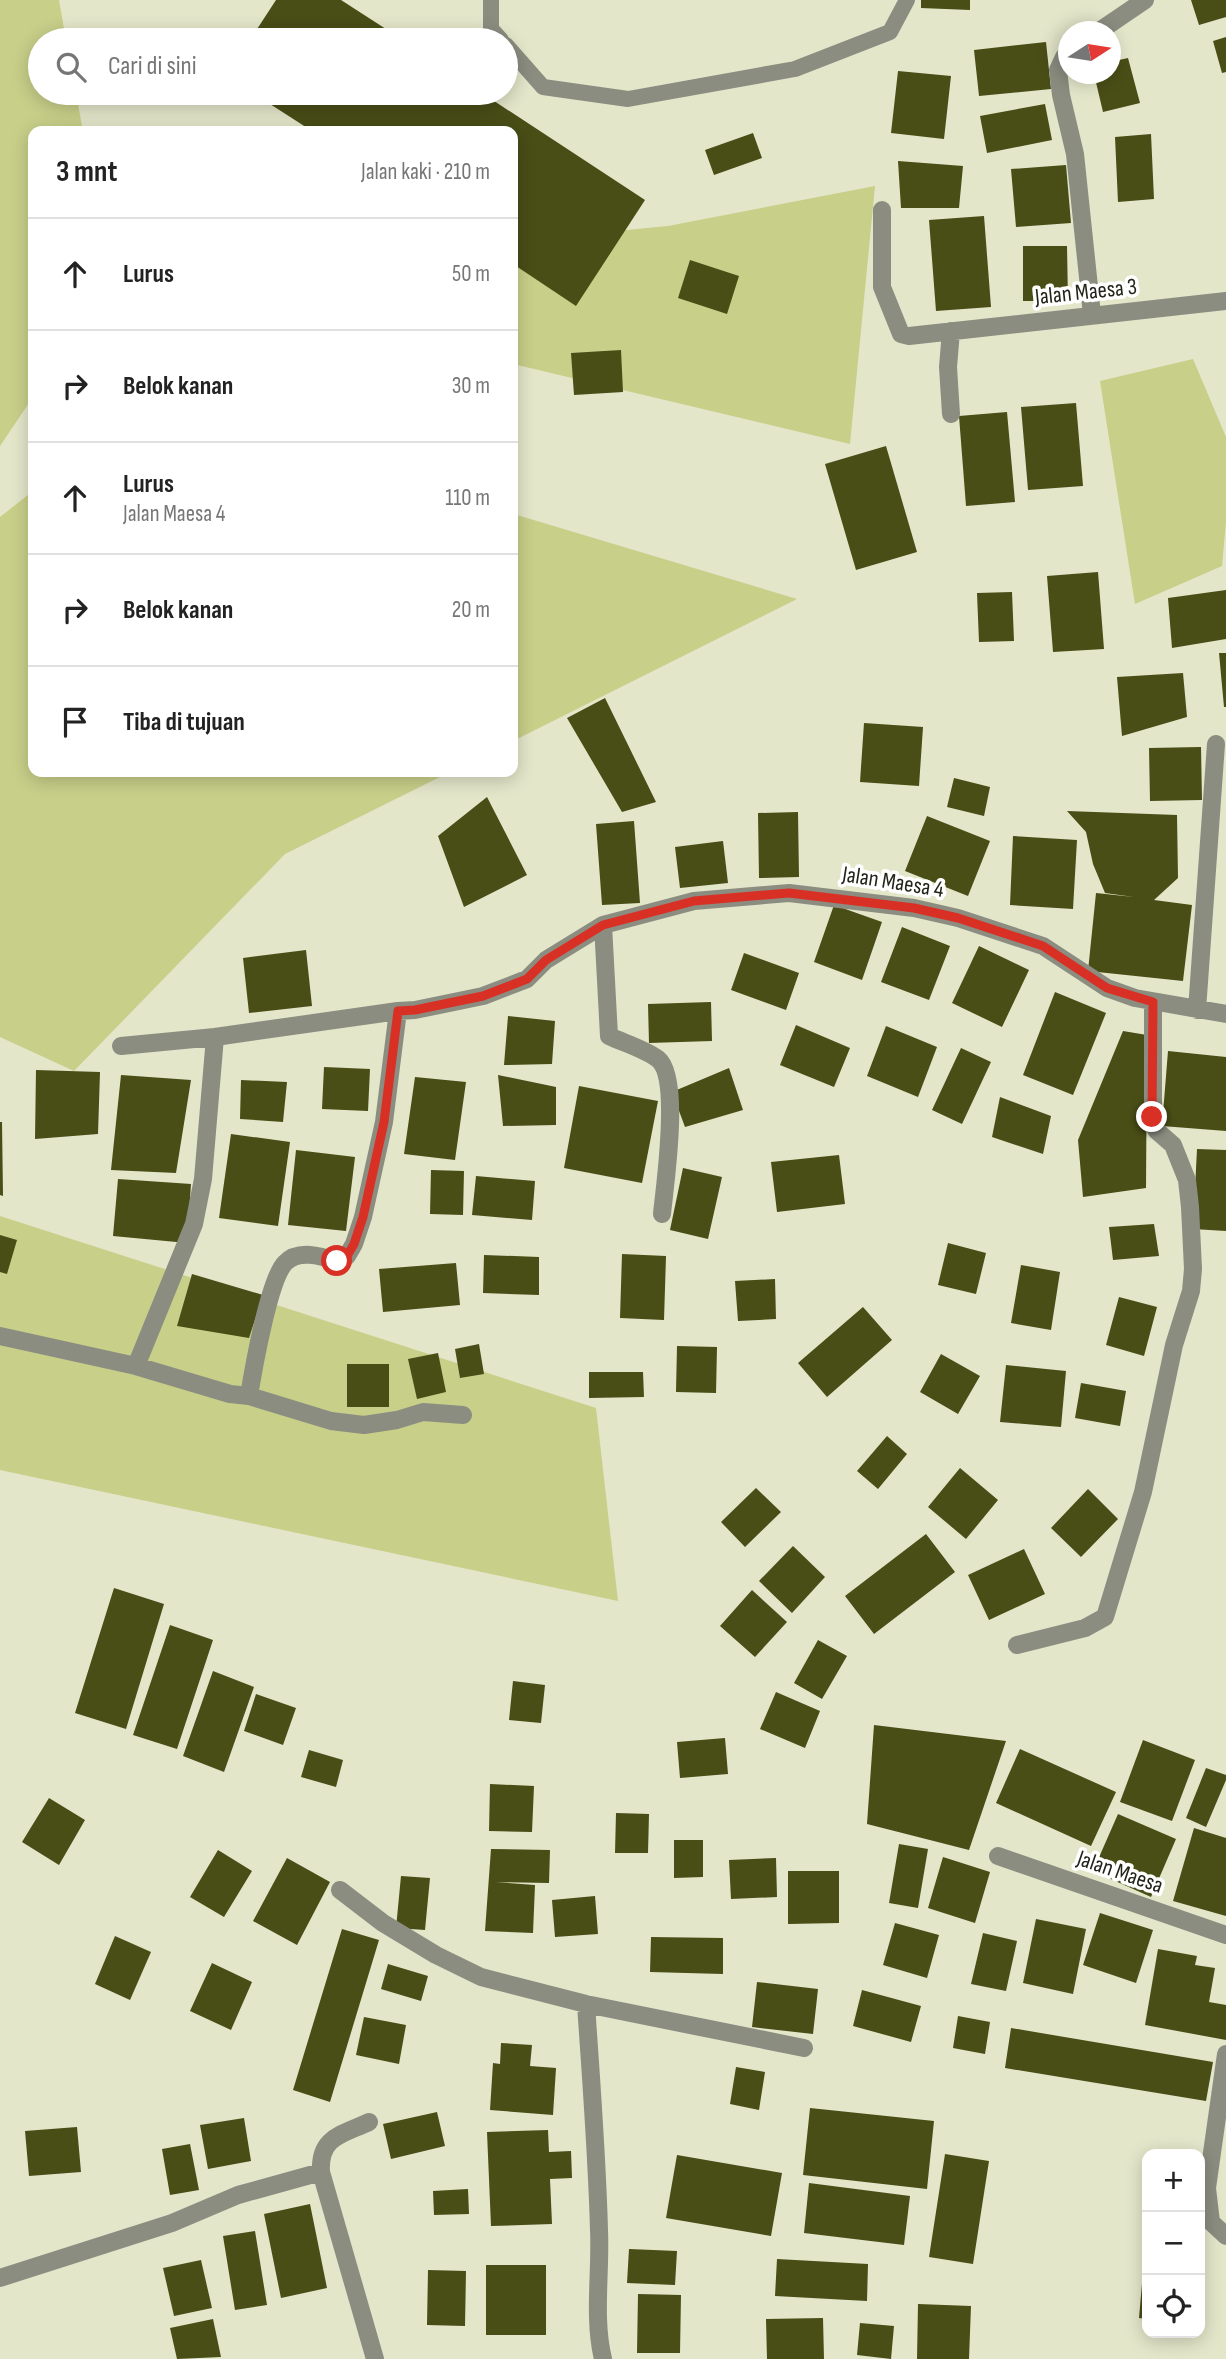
<!DOCTYPE html>
<html lang="id">
<meta charset="utf-8">
<style>
body{margin:0;font-family:"Sofia Sans Condensed",sans-serif;background:#f2f2f2;color:#222}
.controls{position:absolute;right:21px;bottom:21px;display:grid;overflow:hidden;border-radius:14px;box-shadow:0 4px 18px #0003}
.controls button{width:63px;height:63px;display:grid;place-items:center;padding:0;border:0;border-bottom:2px solid #e0e0e0;background:#fff;color:#222;font:35px sans-serif}
.compass{position:absolute;left:1058px;top:21px;width:63px;height:63px;border-radius:50%;background:#fff;box-shadow:0 4px 18px #0003;rotate:78deg}
.stop{position:absolute;width:21px;height:21px;margin:-16px;border:5px solid #d93025;border-radius:50%;background:#fff}
.stop.end{background:#d93025;border-color:#fff;box-shadow:0 2px 7px #0008}
.list{margin:0;padding:0;list-style:none}
h2{display:flex;justify-content:space-between;align-items:center;height:91px;margin:0;padding:0 28px;font-size:30px}
h2 small{font-size:23px;font-weight:400;color:#767676}
.list li{display:grid;grid-template-columns:46px 1fr auto;gap:21px;align-items:center;box-sizing:border-box;height:112px;padding:0 28px;border-top:2px solid #e0e0e0}
.list b{display:block;font-size:26px;white-space:nowrap}
.list p{margin:0;font-size:23px;white-space:nowrap;color:#767676}
.list em{font-size:23px;font-style:normal;color:#767676}
.icon{flex:none;width:38px;height:38px;fill:none;stroke:currentColor;stroke-width:2;stroke-linecap:round;stroke-linejoin:round}
.map{position:relative;flex:none;width:1226px;height:2359px;overflow:hidden}
.search{position:absolute;background:#fff;box-shadow:0 4px 18px #0003;left:28px;top:28px;width:490px;height:77px;display:flex;align-items:center;gap:18px;box-sizing:border-box;padding:0 24px;border-radius:38px;color:#767676;font-size:26px}
.panel{position:absolute;background:#fff;box-shadow:0 4px 18px #0003;left:28px;top:126px;width:490px;height:651px;border-radius:14px}
.map>svg:first-child{display:block}
.green{fill:#c8cf89}
.building{fill:#494d16}
.lines{fill:none;stroke-linecap:round;stroke-linejoin:round}
.lane{stroke:#8c8d81;stroke-width:16}
.street{stroke:#8c8d81;stroke-width:18}
.route{stroke:#d93025;stroke-width:9}
.labels{text-anchor:middle;dominant-baseline:central;stroke-width:7;stroke-linejoin:round;paint-order:stroke}
.street-label{font-size:23px;fill:#222419;stroke:#fff}
</style>
<div class="map">
<svg width="1226" height="2359" viewBox="0 0 1226 2359">
<rect width="100%" height="100%" fill="#e3e6c9"/>
<path class="green" d="M0 0H59L66 40H40V93H76L83 131H33V397L0 446Z
M875 186 850 444 513 364V241L668 226Z
M1193 359 1226 437V522L1222 566 1135 604 1100 381Z
M33 491V772H450L285 854 74 1071 0 1037V517Z
M513 505 517 515 797 599 513 741Z
M0 1216 596 1408 618 1601 0 1470Z"/>
<path class="building" d="M276 0H341L403 40H250Z
M921 0H970V10L921 8Z
M1191 0H1226V17L1199 25Z
M1226 37V72L1222 73 1213 41Z
M1046 42 1051 89 979 96 974 50Z
M1128 58 1140 103 1103 112 1094 74H1110V62Z
M898 71 951 76 944 139 891 133Z
M253 93H482L645 200 576 306 513 264V131H312Z
M1045 104 1052 140 987 153 980 116Z
M753 133 762 158 714 175 705 150Z
M1151 134 1154 199 1118 202 1115 137Z
M898 161 963 166 959 208H901Z
M1066 165 1071 223 1016 227 1011 169Z
M984 216 991 307 936 311 929 220Z
M1023 246H1067L1068 301H1023Z
M690 260 739 276 727 314 678 298Z
M621 350 623 392 574 395 571 353Z
M1076 403 1083 486 1028 490 1021 407Z
M1007 412 1015 502 966 506 959 416Z
M886 446 917 552 856 570 825 464Z
M1098 572 1104 649 1053 652 1047 576Z
M1226 590V639L1172 648 1168 598Z
M1012 592 1014 641 979 642 977 593Z
M1219 653H1226V707H1224Z
M1183 673 1187 717 1122 736 1117 677Z
M605 698 656 802 622 812 567 718Z
M864 723 923 727 919 786 860 782Z
M1201 747 1202 800 1150 801 1149 748Z
M954 778 990 787 984 816 947 807Z
M487 797 527 875 464 907 438 836Z
M1067 811 1177 815 1178 878 1154 900 1192 905 1183 981 1088 971 1096 893 1134 897 1105 893 1093 864 1086 832Z
M798 812 799 877 759 878 758 813Z
M927 816 990 841 968 896 905 871Z
M634 821 640 903 602 905 596 824Z
M1013 836 1077 840 1073 909 1010 905Z
M723 841 728 883 680 888 675 847Z
M834 905 882 922 862 980 814 962Z
M902 927 950 946 929 1000 881 982Z
M979 946 1029 970 1002 1027 952 1003Z
M306 950 312 1006 249 1013 243 958Z
M744 953 799 973 786 1010 731 990Z
M1055 992 1106 1013 1073 1095 1023 1075Z
M711 1002 712 1041 649 1043 648 1004Z
M508 1016 555 1021 552 1064 504 1065Z
M796 1025 850 1048 834 1087 780 1065Z
M886 1026 937 1047 918 1097 867 1076Z
M1123 1031 1147 1035 1146 1188 1083 1197 1078 1140Z
M961 1048 991 1062 962 1124 932 1110Z
M1168 1051 1226 1057V1131L1162 1126Z
M324 1067 370 1069 368 1111 322 1109Z
M729 1068 743 1110 685 1127 672 1092Z
M36 1070 100 1072 98 1134 35 1139Z
M121 1075 191 1080 176 1173 111 1170Z
M498 1075 556 1087V1125L503 1126Z
M415 1077 466 1082 455 1160 404 1154Z
M241 1080 287 1082 283 1122 240 1119Z
M579 1086 658 1101 642 1183 564 1168Z
M1000 1097 1051 1116 1043 1154 992 1137Z
M0 1122H2L3 1196 0 1195Z
M231 1134 290 1142 278 1226 219 1218Z
M1197 1149 1226 1150V1231L1193 1229Z
M296 1150 355 1157 346 1231 288 1225Z
M839 1155 845 1204 777 1212 771 1162Z
M683 1168 722 1177 708 1239 670 1230Z
M431 1170 464 1171 463 1215 430 1214Z
M476 1176 535 1181 532 1220 472 1215Z
M118 1179 191 1184 187 1243 113 1236Z
M1154 1224 1159 1256 1113 1260 1109 1227Z
M0 1235 17 1240 7 1274 0 1272Z
M948 1243 986 1253 976 1294 938 1285Z
M622 1254 666 1256 664 1320 620 1318Z
M484 1255 539 1257V1295L483 1293Z
M456 1263 460 1305 383 1312 379 1269Z
M1021 1265 1060 1272 1051 1330 1011 1323Z
M192 1274 263 1295 249 1338 177 1326Z
M775 1279 776 1319 738 1321 735 1281Z
M1119 1297 1157 1307 1144 1356 1106 1345Z
M863 1307 892 1340 827 1397 798 1363Z
M479 1344 484 1374 460 1378 455 1349Z
M677 1346 717 1347 716 1393 676 1392Z
M438 1353 446 1392 417 1399 408 1359Z
M941 1354 980 1376 958 1414 920 1392Z
M347 1364H389V1407H347Z
M1006 1365 1066 1371 1061 1427 1000 1422Z
M589 1372H643L644 1397 589 1398Z
M1081 1383 1126 1391 1120 1426 1075 1418Z
M887 1436 907 1454 878 1489 857 1471Z
M960 1468 998 1500 966 1539 928 1507Z
M756 1488 781 1512 745 1547 721 1522Z
M1088 1489 1118 1519 1081 1557 1051 1528Z
M926 1534 955 1572 874 1634 845 1596Z
M793 1546 825 1577 792 1613 759 1581Z
M1024 1549 1045 1594 989 1620 968 1575Z
M114 1588 164 1604 126 1729 75 1713Z
M752 1590 787 1622 755 1657 720 1626Z
M170 1625 213 1640 177 1749 133 1735Z
M818 1640 847 1656 822 1699 794 1683Z
M213 1671 254 1687 224 1772 183 1756Z
M513 1681 545 1685 541 1723 509 1720Z
M776 1692 820 1711 805 1748 760 1729Z
M256 1694 296 1708 283 1745 244 1731Z
M874 1725 1006 1741 969 1850 867 1824Z
M725 1738 728 1774 680 1778 677 1742Z
M1143 1740 1195 1760 1172 1821 1120 1802Z
M1020 1749 1116 1792 1091 1846 996 1803Z
M309 1750 343 1760 336 1787 301 1777Z
M1206 1768 1226 1775V1780L1206 1827 1186 1818Z
M490 1784 534 1786 532 1832 489 1831Z
M49 1798 85 1820 59 1865 22 1842Z
M616 1813 649 1814 648 1853H615Z
M1118 1814 1176 1839 1151 1897 1093 1871Z
M1194 1828 1226 1838V1916L1173 1901Z
M674 1840H703V1877L674 1878Z
M899 1844 928 1849 918 1908 889 1903Z
M491 1849 550 1850 549 1883 496 1882 535 1885 533 1933 485 1931Z
M218 1850 252 1871 224 1917 190 1897Z
M943 1857 990 1872 975 1923 928 1908Z
M287 1858 330 1882 297 1945 253 1921Z
M776 1858 777 1897 731 1899 729 1860Z
M788 1871H839V1923L788 1924Z
M401 1876 430 1878 425 1930 396 1928Z
M595 1896 598 1934 555 1937 552 1900Z
M1100 1913 1153 1930 1136 1983 1083 1965Z
M1036 1919 1086 1929 1073 1994 1023 1983Z
M895 1923 939 1935 927 1978 883 1965Z
M342 1929 379 1940 330 2102 293 2090Z
M983 1933 1017 1941 1006 1991 971 1984Z
M115 1936 151 1952 130 2000 95 1984Z
M651 1937 723 1938V1974L650 1972Z
M1158 1949 1197 1956 1195 1965 1215 1968 1209 2002 1226 2005V2040L1145 2025Z
M212 1963 252 1982 231 2030 190 2011Z
M388 1964 428 1976 421 2001 381 1989Z
M757 1982 818 1989 813 2034 752 2027Z
M862 1990 921 2006 911 2042 853 2026Z
M958 2016 990 2022 985 2054 953 2048Z
M364 2017 406 2025 399 2064 356 2055Z
M1011 2028 1213 2062 1206 2101 1005 2068Z
M501 2043 532 2045 530 2066 556 2068 553 2115 490 2110 493 2063 500 2064Z
M736 2067 765 2072 759 2110 730 2104Z
M810 2108 934 2121 927 2189 803 2175Z
M437 2112 445 2146 391 2159 383 2124Z
M244 2118 251 2161 208 2169 200 2125Z
M77 2127 81 2172 29 2176 25 2131Z
M548 2130 549 2152 571 2151 572 2178 550 2179 552 2224 491 2226 487 2132Z
M190 2144 199 2190 170 2195 162 2149Z
M945 2154 989 2161 973 2264 929 2257Z
M677 2155 782 2173 771 2236 666 2218Z
M809 2183 910 2196 904 2245 804 2233Z
M468 2189 469 2214 434 2215 433 2191Z
M310 2204 327 2288 281 2298 264 2214Z
M255 2231 267 2305 235 2310 223 2236Z
M629 2249 677 2251 675 2285 627 2283Z
M1145 2249H1147V2319L1139 2318Z
M1200 2253 1205 2254 1202 2292H1200Z
M777 2259 868 2264 867 2301 775 2296Z
M201 2260 212 2308 174 2316 163 2268Z
M486 2265H546V2335H486Z
M428 2270 466 2271 465 2326 427 2325Z
M638 2294 681 2295 680 2353H637Z
M918 2304 971 2306 969 2359H917Z
M823 2318 824 2359H767L766 2319Z
M213 2319 221 2357 177 2359 170 2328Z
M860 2323 894 2326 891 2359 857 2355Z"/>
<g class="lines">
<path class="lane" d="M491 0V29L501 40
M506 45 543 87 628 99 795 69 890 32 907 0"/>
<path class="street" d="M1098 32 1145 0
M1068 53 1064 57 1058 70 1061 95 1075 154 1092 315
M882 210V287L901 334 909 336 1226 301
M951 414 948 367 951 331
M603 925 609 1036C624 1043 645 1049 658 1059 681 1078 665 1183 662 1214
M1197 1010 1216 744
M121 1046 215 1037
M0 1336 136 1366 230 1394 249 1396C253 1371 269 1279 285 1263 298 1249 321 1256 337 1261L347 1256 354 1244 363 1217 384 1122 398 1011 415 1010 483 996 527 979 546 960 603 925 694 901 789 893 914 908 958 918 1043 946 1107 988 1135 998 1226 1014
M136 1366 194 1224 203 1179 215 1037 398 1011
M249 1396 331 1421 364 1425 397 1420 423 1412 463 1415
M1017 1645 1085 1628 1105 1617 1143 1492 1174 1345 1191 1291 1193 1269 1190 1207 1187 1180 1173 1145 1157 1131 1153 1124V1002
M998 1856 1226 1935
M340 1890 383 1923 436 1955 481 1977 586 2004 804 2048
M586 2004C591 2079 597 2154 599 2230 601 2272 593 2318 603 2359
M1226 2054 1207 2188 1211 2222 1226 2236
M369 2122C341 2135 319 2137 321 2172L375 2359
M0 2278 172 2223 238 2195 321 2172"/>
</g>
<g class="lines">
<path class="route" d="M337 1261 347 1256 354 1244 363 1217 384 1122 398 1011 415 1010 483 996 527 979 546 960 603 925 694 901 789 893 914 908 958 918 1043 946 1107 988 1153 1002 1152 1117"/>
</g>
<g class="labels">
<g class="street-label">
<text transform="translate(1086 292) rotate(-6)">Jalan Maesa 3</text>
<text transform="translate(893 882) rotate(9)">Jalan Maesa 4</text>
<text transform="translate(1120 1872) rotate(19)">Jalan Maesa</text>
</g>
</g>
</svg>
<div class="controls">
<button>+</button>
<button>−</button>
<button><svg class="icon" aria-label="locate" viewBox="0 0 24 24"><circle cx="12" cy="12" r="6"/><path d="M12 2v4M12 18v4M2 12h4M18 12h4"/></svg></button>
</div>
<svg class="compass" viewBox="-18 -18 36 36"><path d="M0-13l5 13h-10z" fill="#e53935"/><path d="M0 13l5-13h-10z" fill="#767676"/></svg>
<div class="stop" style="left:337px;top:1261px"></div>
<div class="stop end" style="left:1152px;top:1117px"></div>
<div class="search"><svg class="icon" aria-label="search" viewBox="0 0 24 24"><circle cx="10" cy="10" r="6"/><path d="M15 15l6 6"/></svg>Cari di sini</div>
<section class="panel">
<h2>3 mnt<small>Jalan kaki · 210 m</small></h2>
<ul class="list">
<li><svg class="icon" aria-label="ahead" viewBox="0 0 24 24"><path d="M12 20V5M6 11l6-6 6 6"/></svg><div><b>Lurus</b></div><em>50 m</em></li>
<li><svg class="icon" aria-label="right" viewBox="0 0 24 24"><path d="M7 20v-9h11M14 6l5 5-5 5"/></svg><div><b>Belok kanan</b></div><em>30 m</em></li>
<li><svg class="icon" aria-label="ahead" viewBox="0 0 24 24"><path d="M12 20V5M6 11l6-6 6 6"/></svg><div><b>Lurus</b><p>Jalan Maesa 4</p></div><em>110 m</em></li>
<li><svg class="icon" aria-label="right" viewBox="0 0 24 24"><path d="M7 20v-9h11M14 6l5 5-5 5"/></svg><div><b>Belok kanan</b></div><em>20 m</em></li>
<li><svg class="icon" aria-label="arrive" viewBox="0 0 24 24"><path d="M6 21V4h12l-3 4 3 4H6"/></svg><div><b>Tiba di tujuan</b></div></li>
</ul>
</section>
</div>
